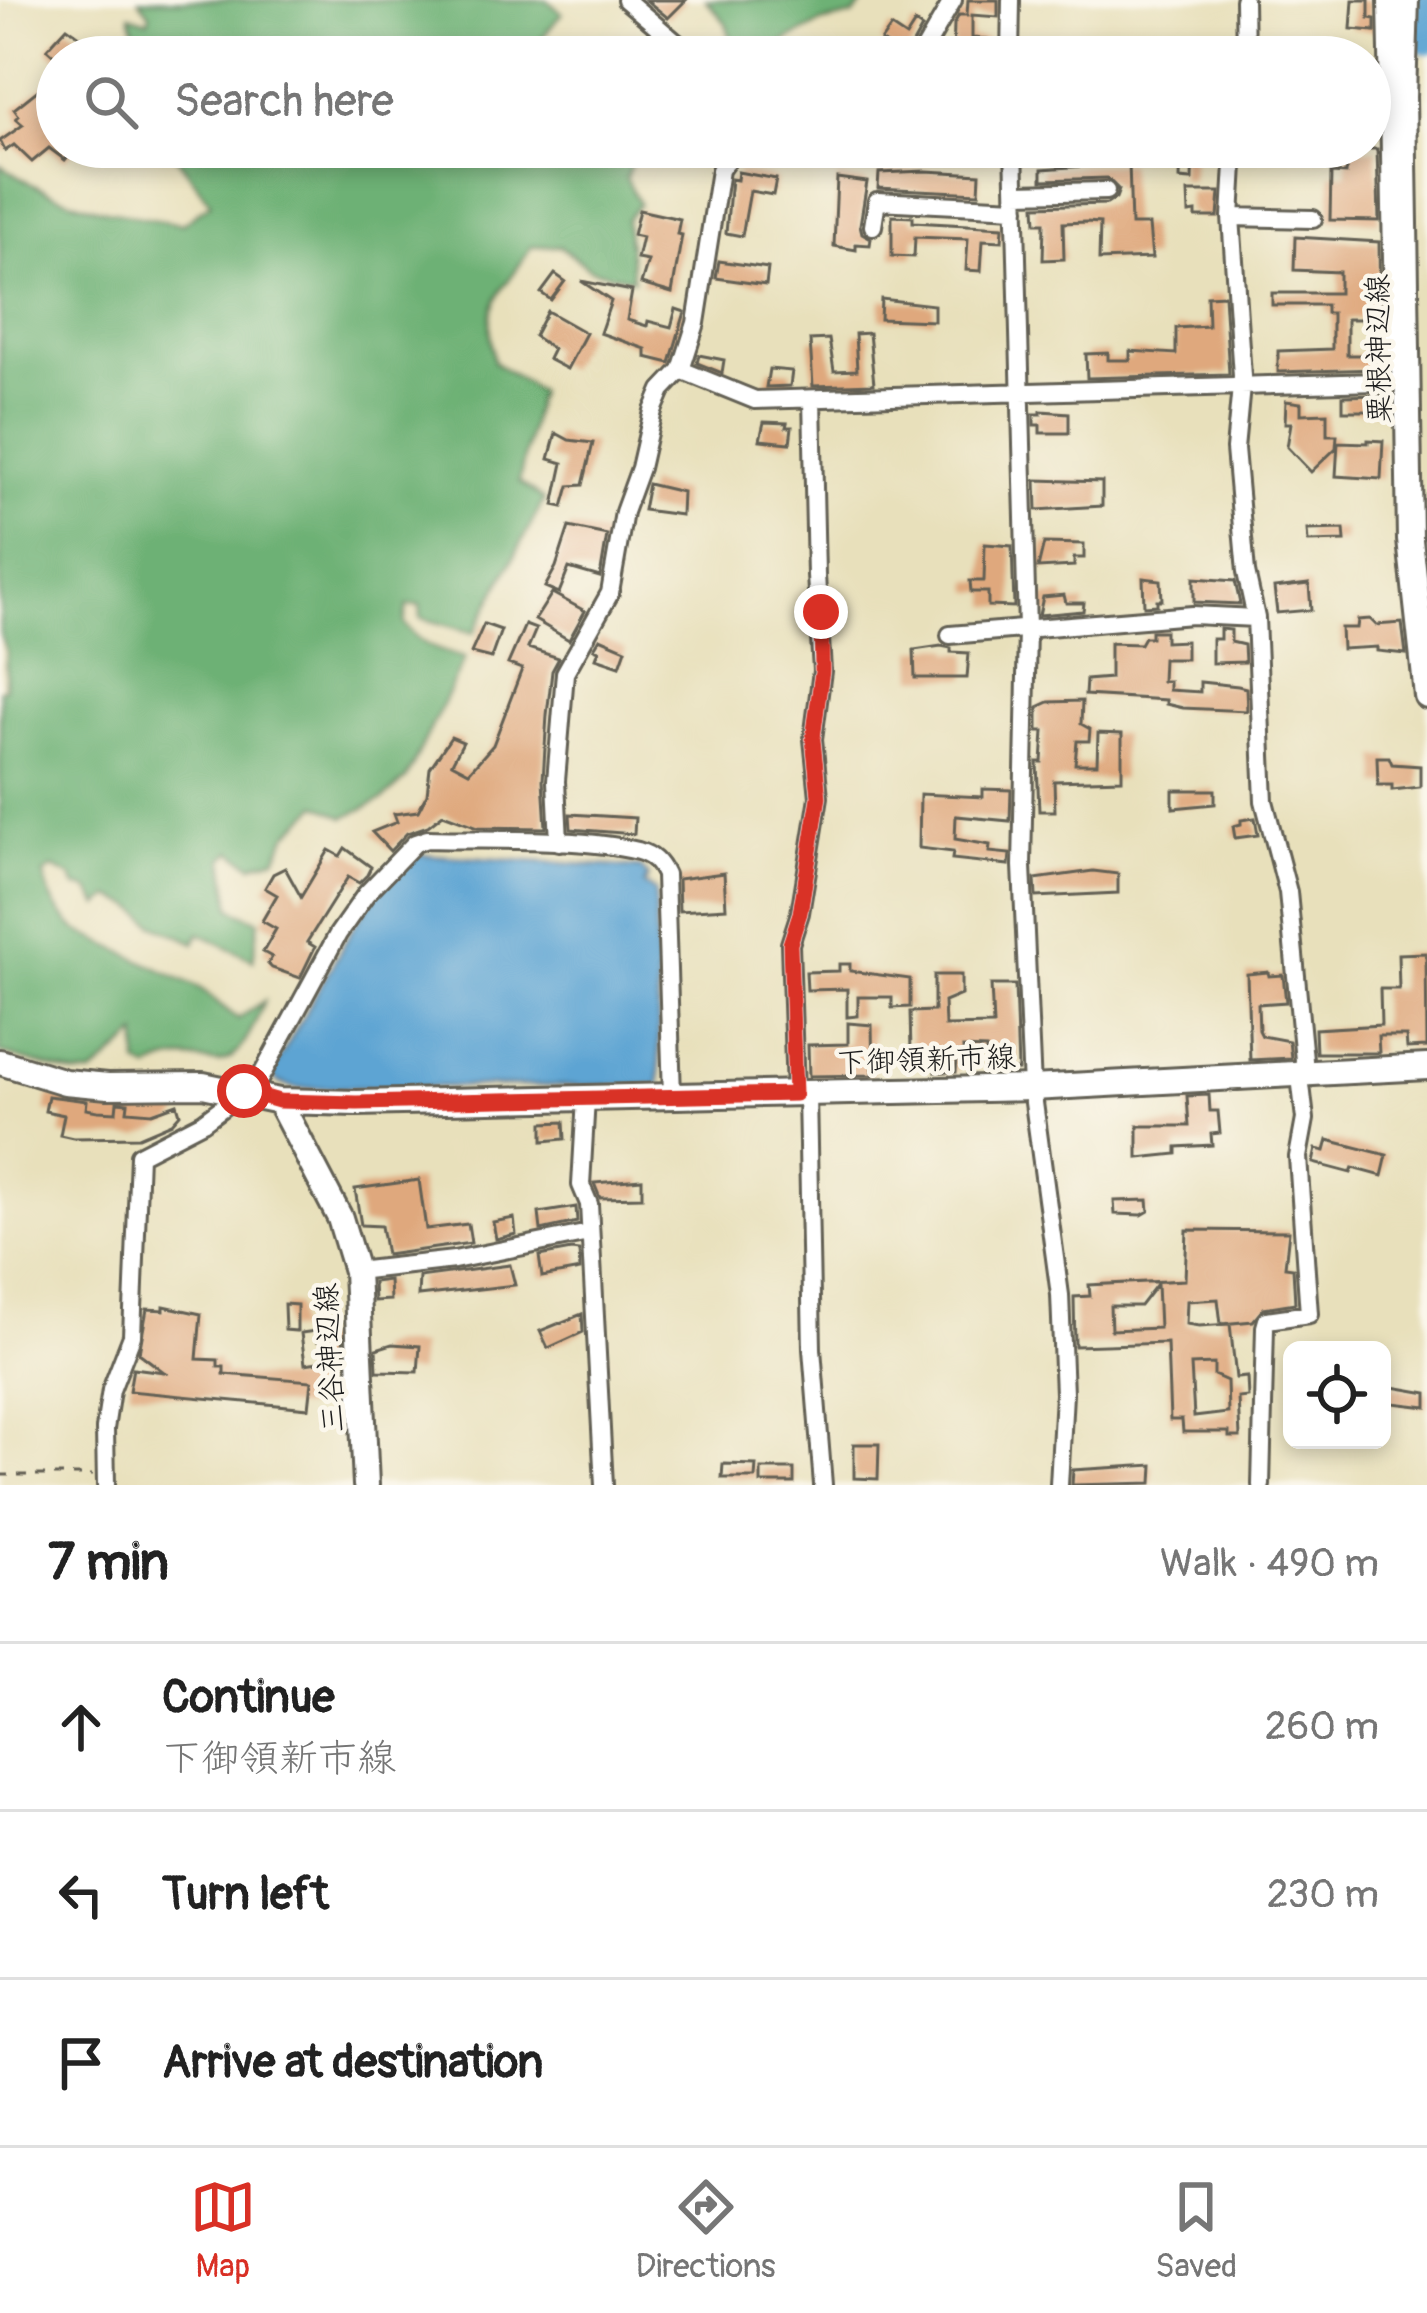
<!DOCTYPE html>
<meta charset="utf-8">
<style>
body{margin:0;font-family:Pangolin,"Klee One",sans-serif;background:#f6f6f6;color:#222}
.controls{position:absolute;right:36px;bottom:36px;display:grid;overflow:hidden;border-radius:18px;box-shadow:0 6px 18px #0003}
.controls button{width:108px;height:108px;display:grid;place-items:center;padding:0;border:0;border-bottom:3px solid #e0e0e0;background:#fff;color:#222;font:60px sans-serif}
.stop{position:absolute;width:36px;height:36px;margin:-27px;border:9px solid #d93025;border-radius:50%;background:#fff}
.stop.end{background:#d93025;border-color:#fff;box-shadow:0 3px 12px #0008}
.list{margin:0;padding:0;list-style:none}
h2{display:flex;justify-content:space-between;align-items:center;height:156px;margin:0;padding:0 48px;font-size:51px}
h2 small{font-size:39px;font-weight:400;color:#767676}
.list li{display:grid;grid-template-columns:78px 1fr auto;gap:36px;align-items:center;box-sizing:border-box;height:168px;padding:0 48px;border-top:3px solid #e0e0e0}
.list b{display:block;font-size:45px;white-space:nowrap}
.list p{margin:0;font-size:39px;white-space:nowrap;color:#767676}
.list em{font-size:39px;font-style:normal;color:#767676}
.icon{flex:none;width:66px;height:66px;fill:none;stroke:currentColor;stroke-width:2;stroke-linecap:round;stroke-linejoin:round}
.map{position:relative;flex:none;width:1427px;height:1485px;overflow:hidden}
.search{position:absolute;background:#fff;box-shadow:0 6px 18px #0003;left:36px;right:36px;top:36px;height:132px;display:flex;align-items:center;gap:30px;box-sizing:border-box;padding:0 42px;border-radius:66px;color:#767676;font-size:45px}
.sheet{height:660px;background:#fff}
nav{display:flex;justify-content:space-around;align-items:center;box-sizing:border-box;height:168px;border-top:3px solid #e0e0e0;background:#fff;font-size:33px;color:#767676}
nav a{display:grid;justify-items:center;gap:6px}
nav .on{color:#d93025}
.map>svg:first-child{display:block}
.forest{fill:#6db174;stroke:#446648;stroke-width:3}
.water{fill:#5da4d3;stroke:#3c6078;stroke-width:3}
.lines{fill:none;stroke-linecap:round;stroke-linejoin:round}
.river{stroke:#5da4d3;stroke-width:24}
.building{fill:#dfa87d;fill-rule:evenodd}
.street-casing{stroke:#636154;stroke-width:22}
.secondary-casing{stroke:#636154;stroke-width:30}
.path{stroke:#636154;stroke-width:3;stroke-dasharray:9 9;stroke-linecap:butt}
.street{stroke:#fff;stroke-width:16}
.secondary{stroke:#fff;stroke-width:24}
.route{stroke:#d93025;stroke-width:15}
.labels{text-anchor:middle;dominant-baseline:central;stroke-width:9;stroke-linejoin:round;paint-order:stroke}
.street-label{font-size:30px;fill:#1c1c1c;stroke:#fbf7ec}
</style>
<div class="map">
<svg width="1427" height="1485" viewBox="0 0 1427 1485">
<rect width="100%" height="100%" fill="#fbf7ec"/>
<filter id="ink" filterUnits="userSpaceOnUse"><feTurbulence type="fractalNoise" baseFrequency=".00833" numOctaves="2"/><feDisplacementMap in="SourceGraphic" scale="24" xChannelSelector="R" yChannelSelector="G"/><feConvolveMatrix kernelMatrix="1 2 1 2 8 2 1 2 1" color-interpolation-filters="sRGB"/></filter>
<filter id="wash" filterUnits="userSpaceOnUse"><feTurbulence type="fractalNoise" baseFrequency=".004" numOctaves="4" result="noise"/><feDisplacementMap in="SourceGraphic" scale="48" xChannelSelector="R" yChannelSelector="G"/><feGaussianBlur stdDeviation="2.7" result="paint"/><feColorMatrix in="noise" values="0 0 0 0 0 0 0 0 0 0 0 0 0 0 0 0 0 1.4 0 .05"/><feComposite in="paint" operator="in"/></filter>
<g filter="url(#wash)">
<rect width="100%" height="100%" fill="#e8e0bb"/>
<path class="forest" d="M139 0H547L562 13 527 57H135L138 43 130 15 148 21 150 14Z
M706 0H867L853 16 821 23 755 57H737L726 23Z
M169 147H608L607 159 632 161 626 178 639 204 626 220 633 279 590 269 560 246H532C500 299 482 294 494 362L538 391 519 482 544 500 474 633 421 618 420 605 407 606 404 623C420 646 438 651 465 658L406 779 382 800 345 817 318 805 288 834 276 858 252 865 232 851 224 859 231 908 259 921 253 960 199 933 195 943 155 925 132 906 111 897 99 906 89 889 76 887 71 877 53 868 44 874C48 898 59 913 76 930L200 988 238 1019 264 1001C224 1108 207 1034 149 1070L138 1064V1035L92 1075H76L0 1053V690L5 688 6 652 0 633V165C55 204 117 214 182 224L211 203Z"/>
<path class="water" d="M415 854 641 868 648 877 644 885 655 891 660 1085 294 1088 278 1082 271 1074 354 926 381 887Z"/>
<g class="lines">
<path class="river" d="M1427 0V43"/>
</g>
<g id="blocks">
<path class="building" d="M646 0H686L668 18Z
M968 0H998V17L972 15V38L987 39 986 57H953L954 24 959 15H967Z
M1353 0H1369V18L1375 19V31L1351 29Z
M915 23 922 28 908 53 905 51 902 55 881 41 891 27 906 37Z
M67 27 94 46 83 57H56L47 49Z
M57 75V147H76L65 160 49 148 32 162 14 145 5 151 0 141 23 125 16 119 19 116 14 109Z
M1181 147H1193L1192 180 1180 179Z
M1348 149H1377L1379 221 1330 220 1331 173 1346 174Z
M1129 163 1131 225H1149L1152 258 1099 260 1100 223 1086 222 1063 223 1064 259 1043 260 1044 223H1036L1035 206 1107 204 1116 198 1119 190 1107 178 1042 180V169Z
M926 171 980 174 979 193 878 188 879 173Z
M738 172 776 179 773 195 750 191 742 236 726 233 731 179 737 180Z
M837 178 867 182 860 225 862 233 871 238 870 245 856 244V250L834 246Z
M1188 192H1220L1218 217H1196V212L1189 213Z
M639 210 680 219 677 234 682 235 672 293 641 284 648 261 637 259 642 237 633 235Z
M892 216 913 217V222L1003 227 1002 241 983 240 981 271 966 270 968 239 915 237 914 257 892 256Z
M1295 237 1379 242 1380 319H1347V355H1377V369L1278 372V351L1332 349V313H1326V305H1272V293H1339V272L1294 270Z
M719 261 768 268 766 285 716 278Z
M555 274 565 281 551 300 541 293Z
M581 281 632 291 627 320 647 326 648 321 671 327 676 309 685 312 670 363 646 357V349L600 333 611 301Z
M1224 295 1229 374 1087 378 1086 354 1108 353V360H1130V351L1176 354V328L1208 326 1207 296Z
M881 299 934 305V321L880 319Z
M547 311 586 333 567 369 548 359 553 349 534 336Z
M869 333 874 384 813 386 810 340 829 339 834 371 857 370 855 334Z
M699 355 724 360 722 373 697 363Z
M769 369 792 371 790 386 766 387Z
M1382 395V411H1343V396Z
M1286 401 1301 403V414L1327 413V435H1337L1336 448 1311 472 1287 447 1291 423H1285Z
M1041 411 1069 413V433H1040V425H1034V414H1041Z
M764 422 787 423 786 427H792L790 443 760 440Z
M556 433 569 440 593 443 583 485 569 486 563 507 554 505 563 463 549 459Z
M1368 440 1383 441 1381 479 1336 476 1338 442 1368 443Z
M1036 480 1102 482V506L1037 510Z
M648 484 682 492 681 515 643 510Z
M569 527 607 535 600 577 569 568 559 593 545 587 556 567Z
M1344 529 1345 541 1308 542 1307 530Z
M1044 543 1084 544V558H1074V566L1038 568Z
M985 544 1012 546 1014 607 988 606V592H971L970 581H984Z
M1143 578 1161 580 1162 600H1157V605L1144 606Z
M1194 578 1235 581 1240 604 1194 602Z
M1309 584 1311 610 1277 613 1274 588Z
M552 593 585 611 569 640 535 620Z
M1064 595 1066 603H1084L1083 611 1039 615 1043 597Z
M1370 619 1376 625 1402 623 1406 654 1377 651V647L1342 649 1341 628H1357L1358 620Z
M484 624 501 630 491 658 471 653Z
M525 625 536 629 528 648 559 658 552 671 547 715 543 780 546 828 478 827 443 814 428 826 407 833 390 851 372 832 397 822 394 814 418 811 427 794 430 768 451 737 463 742 452 763 469 772 493 745 522 669 508 664Z
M1220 629 1231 630V642L1244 645 1245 662 1212 663V639H1220Z
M1151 631H1165V642L1186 641V659H1163L1162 681H1169V690L1200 692V682L1238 686 1246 688 1247 711 1183 708 1166 704V700L1085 695 1086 680 1110 678V643L1140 644 1144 637H1151Z
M600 638 626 649 620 666 596 658 599 650 594 648Z
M941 646 951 648V652L969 653 967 678H915L914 650Z
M1082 701 1081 724 1090 729 1089 741H1077L1075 764H1097L1098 733 1122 734V779L1054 781 1055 811H1039L1037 762H1042L1044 731H1038V707L1049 702Z
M1377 757H1389L1392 764 1420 766V787L1392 790V785H1378Z
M983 789 1011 790 1010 821 956 816 955 839 990 845 989 852 1010 854 1009 865 952 859 953 852 919 848 920 794 983 797Z
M1173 790H1215V804L1173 808Z
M570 814 635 818 634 834 571 829Z
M1255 818 1258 835 1235 838 1233 826 1241 824V820Z
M345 848 371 867 367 875 359 883 348 877 307 942 315 947 300 978 272 968 268 964 272 957 263 952 276 929 262 921 277 895 265 888 273 874 285 868 301 897 329 850 340 856Z
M1093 871 1118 874V893L1036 897 1035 879Z
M724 873 726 908 679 911 678 879Z
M1426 953 1427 1047 1407 1048 1406 1036H1378L1379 1053H1316L1315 1029 1381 1025 1380 989H1399L1398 954Z
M839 964H850V971L910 979V1007L892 1008V997H858V1016L847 1017V989L807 990 806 972 839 971Z
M1268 972 1269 976 1283 975 1286 1002 1258 1004 1259 1030 1262 1036 1289 1041 1291 1058 1250 1060 1247 974Z
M934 975H961V995L944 1002 945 1026 993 1025 991 985H1015L1018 1070 986 1072V1049L963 1048 964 1059H957L956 1072H935V1051H911L910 1012 934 1011Z
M848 1023 872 1025 873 1075 809 1076 808 1045 848 1044Z
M1209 1095 1210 1111H1218L1220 1133 1211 1134 1212 1145 1177 1147V1154L1138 1158V1126H1189L1187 1096Z
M48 1096 87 1101 86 1109 98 1111 116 1112 117 1102 128 1103 127 1111 152 1113 177 1104 180 1114 172 1123 139 1137 73 1138 60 1135 64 1115 45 1111Z
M564 1122 565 1139 543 1141V1123Z
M1328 1140 1387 1155 1382 1176 1353 1168 1351 1173 1313 1163 1316 1149 1325 1151Z
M642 1179V1197L600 1198 594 1183Z
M419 1180 426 1229 468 1224 471 1243 386 1255 381 1226 361 1225 355 1189Z
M1148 1200 1149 1211 1142 1215 1115 1214 1114 1201Z
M576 1207 577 1222 541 1230 539 1213Z
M514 1218 516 1234 496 1239 493 1222Z
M1187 1230 1289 1231 1285 1267 1293 1268 1295 1303 1264 1308 1253 1321 1221 1324 1218 1299 1187 1301 1186 1324 1199 1326 1230 1324 1236 1378 1247 1377 1248 1397 1238 1398 1240 1437H1229V1432H1183L1182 1420H1170L1167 1343 1075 1346 1074 1297 1090 1296 1089 1285 1185 1280ZM1157 1284 1159 1328 1111 1330 1110 1306H1140ZM1214 1364V1375L1227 1381 1228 1413 1194 1417 1191 1365Z
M571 1250 579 1251 580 1270 542 1277 539 1256Z
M510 1265 515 1285 418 1296 419 1277Z
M389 1280 390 1300 374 1301 373 1282Z
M284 1304 297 1305V1331L285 1330Z
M164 1306 201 1314 197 1359 218 1360V1367H224V1374L312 1381 309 1408 129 1391 133 1368 164 1372 139 1353 147 1309 164 1310Z
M582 1314 583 1332 548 1348 540 1331Z
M316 1331 317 1341 343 1337 344 1358 305 1364 301 1333Z
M392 1344 420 1346 418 1372 377 1371 376 1349Z
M1387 1386 1427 1393V1407L1384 1402Z
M854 1444H879L878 1479 854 1478Z
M723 1464 756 1465 755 1478H722Z
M1153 1465 1152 1483 1072 1485 1073 1470Z
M761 1469H794V1483H761Z"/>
</g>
</g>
<g filter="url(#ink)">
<use href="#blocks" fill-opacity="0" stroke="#636154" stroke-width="3"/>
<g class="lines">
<defs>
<path id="street" d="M626 0 693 57
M1244 0 1245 57
M1387 0 1394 361 1410 380
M920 57 953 0
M1010 57 1011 0
M1021 57 1043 52 1153 57
M1014 147 1027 629 1022 866 1032 1088 1060 1295 1064 1394 1059 1485
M1235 147 1231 217 1242 376 1235 449 1246 572 1256 618 1264 801 1288 892 1304 1060 1301 1085 1305 1119 1298 1157 1309 1314 1267 1320 1265 1327 1261 1485
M1016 193 1106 191
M1231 217 1313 219
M873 226 877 201 1016 208
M681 370 755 400 1410 381
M950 635 1192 615 1256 618
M559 842 556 781 565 673 610 593 624 512 640 468 653 411 662 390 681 370 696 323 720 170 736 147
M795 1094 790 944 800 913 819 797 813 739 822 671 816 575 812 399
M807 1094 812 1349 823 1485
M586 1098 581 1185 589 1204 604 1485
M356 1271 454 1260 589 1233
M106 1485 105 1429 111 1390 132 1336 139 1155 203 1122 259 1080 338 934 366 894 415 843 427 839C491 841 576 836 638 851 652 855 659 862 665 875L672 1096"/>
<path id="secondary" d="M1406 0 1403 97 1410 540 1427 696
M0 1062 65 1082 108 1086 203 1085 279 1101 357 1103 1032 1088 1427 1067
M279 1101 340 1218 356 1271 366 1485"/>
</defs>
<use href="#street" class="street-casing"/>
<use href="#secondary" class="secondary-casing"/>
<path class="path" d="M0 1475H92"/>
<use href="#street" class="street"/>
<use href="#secondary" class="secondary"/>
</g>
</g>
<g class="lines" filter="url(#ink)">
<path class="route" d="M244 1091 279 1101 357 1103 795 1094 790 944 800 913 819 797 813 739 822 671 821 612"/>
</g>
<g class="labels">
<g class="street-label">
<text transform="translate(1379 349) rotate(-91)">粟根神辺線</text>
<text transform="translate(926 1060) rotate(-2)">下御領新市線</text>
<text transform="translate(330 1358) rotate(-93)">三谷神辺線</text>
</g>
</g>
</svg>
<div class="controls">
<button><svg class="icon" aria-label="locate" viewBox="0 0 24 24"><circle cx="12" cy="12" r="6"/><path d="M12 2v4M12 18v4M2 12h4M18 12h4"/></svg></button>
</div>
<div class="stop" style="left:244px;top:1091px"></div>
<div class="stop end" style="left:821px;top:612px"></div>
<div class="search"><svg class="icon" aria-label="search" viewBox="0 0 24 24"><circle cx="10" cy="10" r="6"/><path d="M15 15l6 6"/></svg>Search here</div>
</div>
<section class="sheet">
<h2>7 min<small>Walk · 490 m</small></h2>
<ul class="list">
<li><svg class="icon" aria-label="ahead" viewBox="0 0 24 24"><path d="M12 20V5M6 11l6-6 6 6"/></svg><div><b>Continue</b><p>下御領新市線</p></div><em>260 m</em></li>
<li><svg class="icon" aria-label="left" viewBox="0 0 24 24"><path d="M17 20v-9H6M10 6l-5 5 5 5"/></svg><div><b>Turn left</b></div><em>230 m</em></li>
<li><svg class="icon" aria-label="arrive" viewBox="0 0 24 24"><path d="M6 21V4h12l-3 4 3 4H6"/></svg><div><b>Arrive at destination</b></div></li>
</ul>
</section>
<nav>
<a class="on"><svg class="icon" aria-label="map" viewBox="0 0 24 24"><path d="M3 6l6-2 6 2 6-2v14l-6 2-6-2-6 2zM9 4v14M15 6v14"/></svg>Map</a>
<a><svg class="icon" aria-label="directions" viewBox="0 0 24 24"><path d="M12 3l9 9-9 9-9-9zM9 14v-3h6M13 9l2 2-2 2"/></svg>Directions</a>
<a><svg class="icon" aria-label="saved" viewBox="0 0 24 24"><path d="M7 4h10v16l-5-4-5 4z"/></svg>Saved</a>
</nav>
